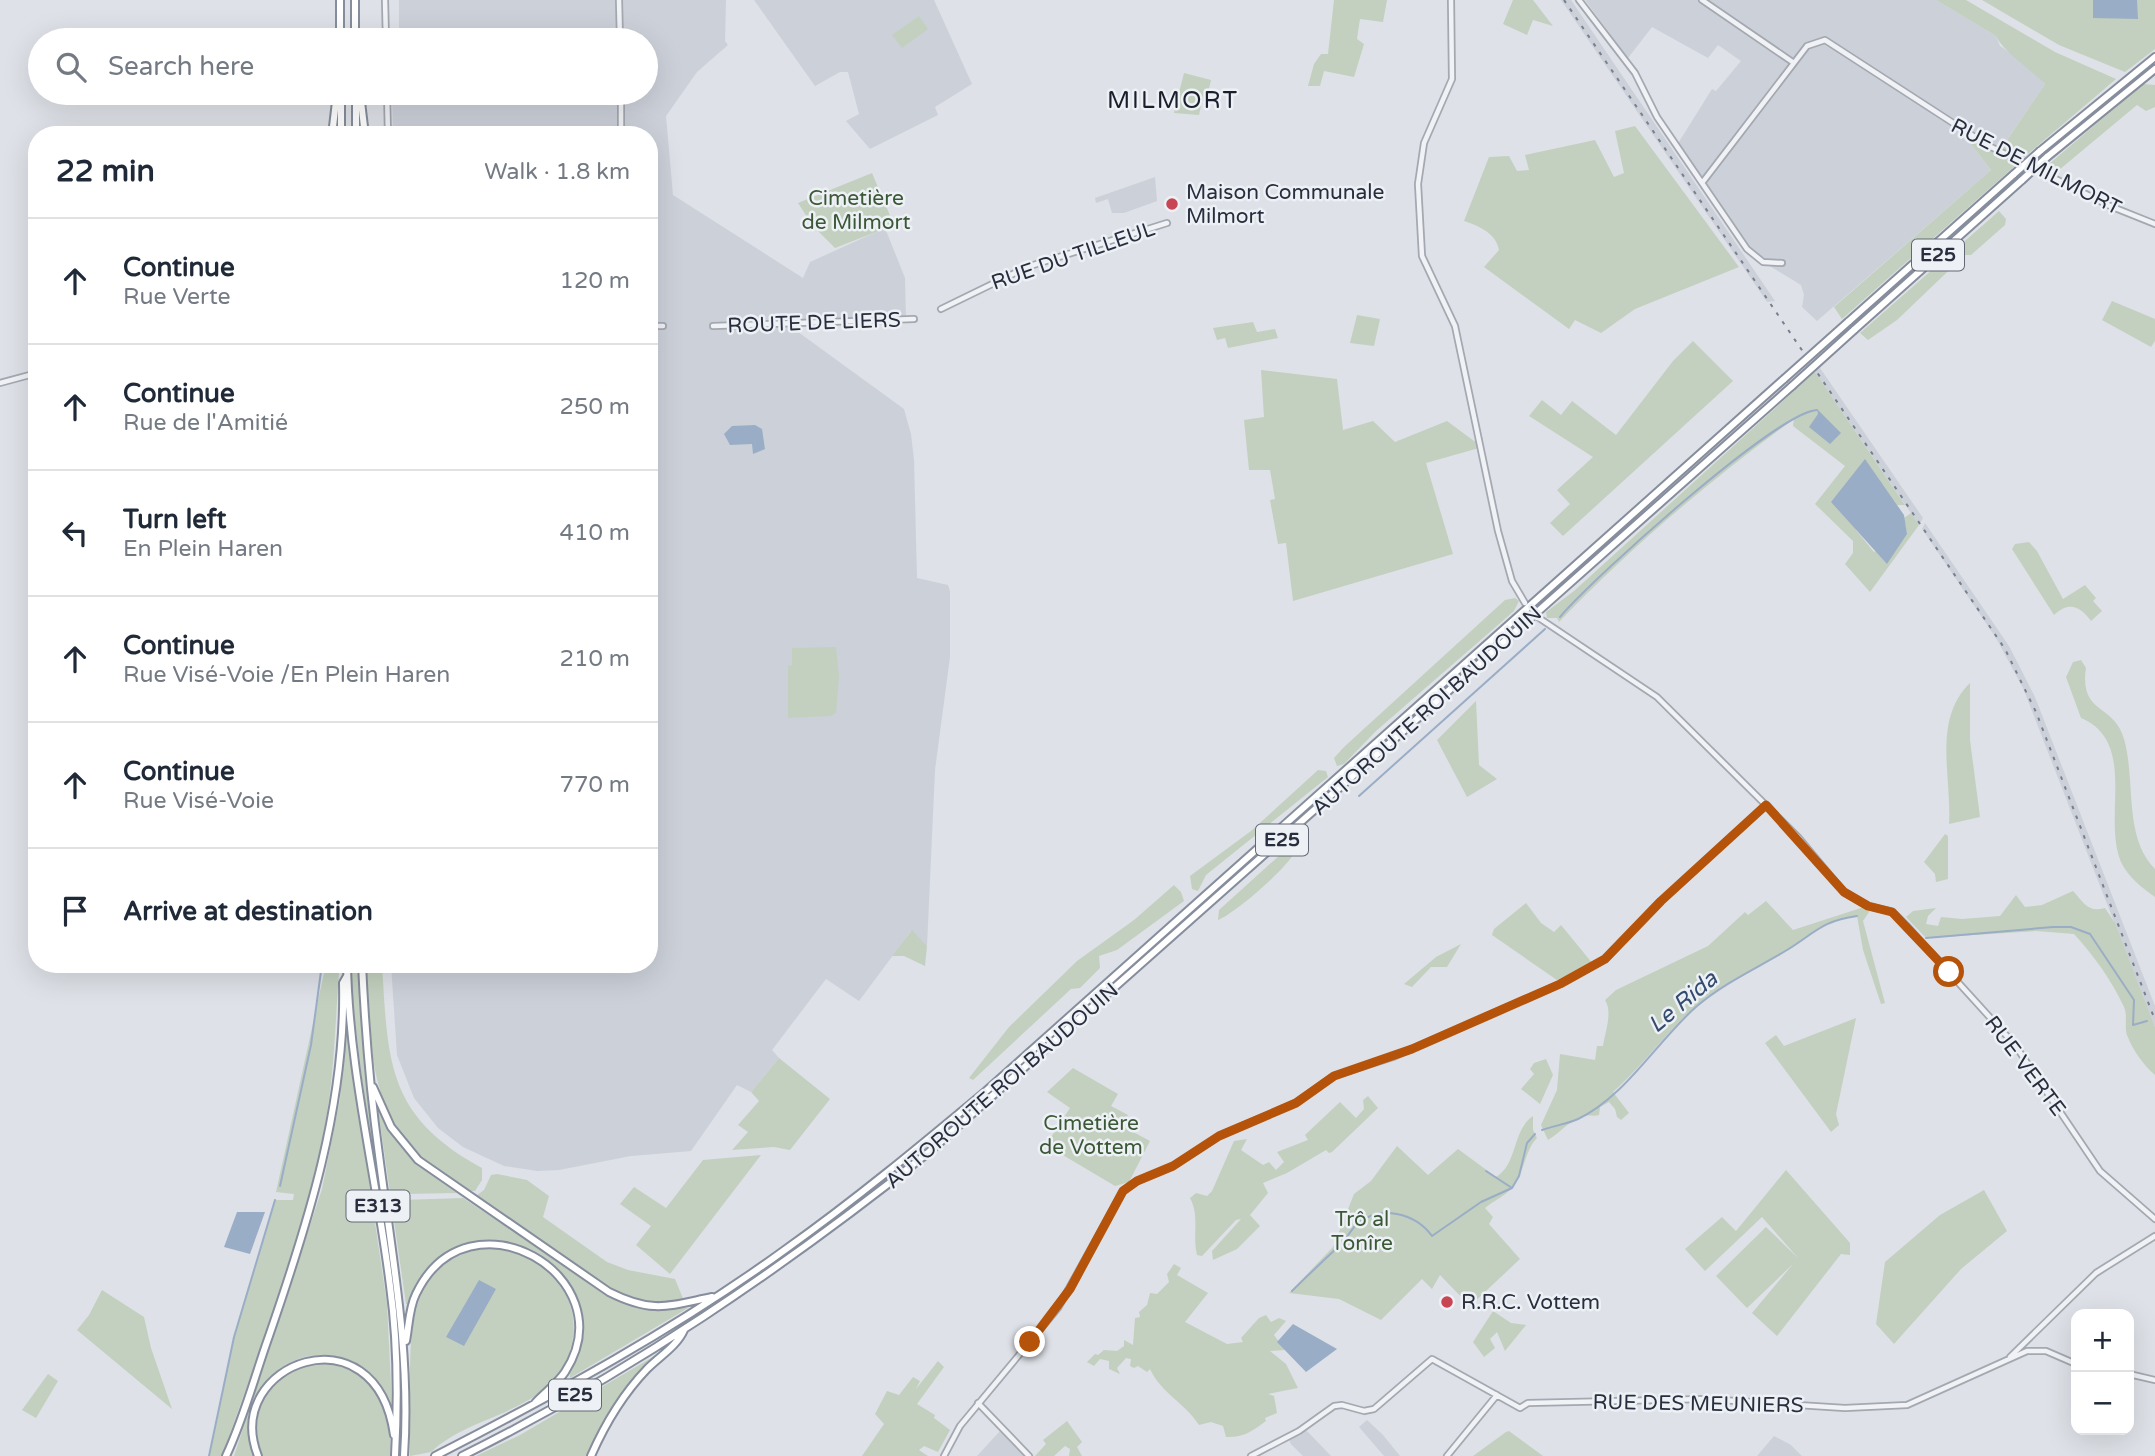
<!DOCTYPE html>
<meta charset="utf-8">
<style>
body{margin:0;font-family:"Varela Round",sans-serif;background:#f6f6f7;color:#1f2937}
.controls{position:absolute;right:21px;bottom:21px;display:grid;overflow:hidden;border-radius:14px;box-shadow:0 7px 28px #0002}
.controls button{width:63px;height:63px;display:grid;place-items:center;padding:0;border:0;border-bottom:2px solid #e0e1e3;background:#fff;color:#1f2937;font:35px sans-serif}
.stop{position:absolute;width:21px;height:21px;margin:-16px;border:5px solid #b45309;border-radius:50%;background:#fff}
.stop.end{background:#b45309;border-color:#fff;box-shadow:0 2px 7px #0008}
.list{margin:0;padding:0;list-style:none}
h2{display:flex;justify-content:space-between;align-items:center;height:91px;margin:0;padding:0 28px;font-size:30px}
h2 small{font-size:23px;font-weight:400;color:#747a83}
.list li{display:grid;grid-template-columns:46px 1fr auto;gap:21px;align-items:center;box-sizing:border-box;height:126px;padding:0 28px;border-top:2px solid #e0e1e3}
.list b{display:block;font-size:26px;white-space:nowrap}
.list p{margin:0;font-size:23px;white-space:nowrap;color:#747a83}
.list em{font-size:23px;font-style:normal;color:#747a83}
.icon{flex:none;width:38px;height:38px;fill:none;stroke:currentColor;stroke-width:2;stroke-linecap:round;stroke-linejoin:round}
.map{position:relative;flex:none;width:2155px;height:1456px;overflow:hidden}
.search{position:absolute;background:#fff;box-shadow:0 7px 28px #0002;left:28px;top:28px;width:630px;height:77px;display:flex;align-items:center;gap:18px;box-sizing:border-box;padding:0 24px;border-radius:38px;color:#747a83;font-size:26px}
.panel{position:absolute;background:#fff;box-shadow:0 7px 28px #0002;left:28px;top:126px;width:630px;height:847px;border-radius:28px}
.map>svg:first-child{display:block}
.built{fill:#ccd0d9}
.green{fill:#c3d0bf}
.water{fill:#9aadc6}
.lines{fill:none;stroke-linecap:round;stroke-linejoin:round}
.stream{stroke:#9aadc6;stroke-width:2}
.tertiary-casing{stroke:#a4a8b1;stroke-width:8}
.motorway-casing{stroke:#868e9d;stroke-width:10}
.tertiary{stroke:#f0f2f5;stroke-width:4.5}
.motorway{stroke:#fff;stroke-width:6}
.rail{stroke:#788090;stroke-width:2;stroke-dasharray:3.5 7;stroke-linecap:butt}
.motorway-bridge-casing{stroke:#868e9d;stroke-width:10;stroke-linecap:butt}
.motorway-bridge{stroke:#fff;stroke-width:6}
.route{stroke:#b45309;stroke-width:9}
.poi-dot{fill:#c84653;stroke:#edf0f5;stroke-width:2.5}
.labels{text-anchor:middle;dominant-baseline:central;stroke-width:5;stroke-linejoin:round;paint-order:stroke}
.shield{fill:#edf0f5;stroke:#636874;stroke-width:2}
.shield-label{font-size:19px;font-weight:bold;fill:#282e3d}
.street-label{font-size:21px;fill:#282e3d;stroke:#edf0f5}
.poi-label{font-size:21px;fill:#282e3d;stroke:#edf0f5;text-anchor:start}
.park-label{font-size:21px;fill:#3a5835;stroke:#edf0f5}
.water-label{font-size:23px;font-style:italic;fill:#334b6f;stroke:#edf0f5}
.quarter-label{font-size:24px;letter-spacing:2px;fill:#1a1f2d;stroke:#edf0f5}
</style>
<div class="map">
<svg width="2155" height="1456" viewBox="0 0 2155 1456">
<rect width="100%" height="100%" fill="#dee1e7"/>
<path class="built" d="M399 0H726L725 41 728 45 697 72 666 116 673 195 803 278 810 262 885 228 905 278 906 318 793 321 794 329 904 409 911 434 914 460 917 578 948 585 950 591V657L935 770 927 946 911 931 859 1001 826 979 772 1050 779 1058 751 1092 737 1085 691 1151 631 1156 559 1170 537 1171 504 1166 463 1147 438 1128 414 1098 397 1055 391 964H649V135H393L392 93H646V40H391L392 36H397L399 30Z
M754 0H934L972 84 935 107 938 115 870 149 846 121 859 114 848 72H840L815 86Z
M1561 0H1571L1775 301 1767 302Z
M1585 0H1936L1996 36 2000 46 2023 61 2045 84 2000 150 1977 138 1971 144 1991 170 1817 321 1802 307 1804 295 1801 285 1755 257 1677 145 1712 89 1716 91 1741 61 1718 45 1708 58 1652 27 1628 58Z
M1155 177 1157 201 1124 213H1112L1108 199 1096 203 1095 198Z
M1820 368 1923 518 1919 525 1815 372Z
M1925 523 2009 646 2035 697 2155 1006V1027L2023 688 1996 638 1922 529Z
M1367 1420 1383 1435 1400 1456H1384L1359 1427Z
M1306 1430 1331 1456H1303L1291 1444 1289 1440Z
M1000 1431 1025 1456H977Z
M1774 1436 1791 1445 1802 1456H1757Z"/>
<path class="green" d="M1334 0H1387L1383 22 1360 19 1357 39 1364 44 1354 77 1324 71 1320 86H1308L1314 64 1321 54H1328Z
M1513 0H1533L1553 26 1533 20 1527 35 1503 24Z
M1936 0H1966L2055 52 2116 79 2021 160 2001 149 2045 84C2031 70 2002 50 1996 36Z
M1982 0H2155V49L2125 72 2059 45Z
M919 16 928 29 902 48 892 35Z
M1184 73 1211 80 1206 102 1202 101 1199 115 1174 113Z
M2143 84 2155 85V107L2146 111 2137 105 2053 175 2042 170Z
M1635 126 1739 267 1635 309 1601 333 1575 320 1569 329 1484 267 1499 250C1496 233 1479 226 1464 221L1489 157 1509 156 1517 171 1529 170 1525 155 1595 140 1614 177 1624 173 1615 131Z
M1974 141 2016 165 1842 319 1834 307 1991 170 1971 144Z
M872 173 894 225 835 248 813 226 798 203Z
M1999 211 2006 219 2005 225 1971 255H1965L1897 320 1868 340 1860 333Z
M2112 301 2155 319V341L2151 347 2102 320Z
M1357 315 1380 319 1374 346 1350 343Z
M1253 322 1257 332 1275 329 1278 338 1228 348 1225 338 1217 340 1213 328Z
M1693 341 1733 381 1563 536 1550 523 1570 504 1557 490 1593 457 1529 416 1542 400 1561 415 1572 401 1616 435 1673 361Z
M1261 370 1337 379 1343 430 1373 421 1395 442 1447 421 1474 441 1478 440 1479 448 1426 463 1453 554 1293 601 1286 543 1278 544 1270 500 1275 499 1270 470H1249L1244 420 1264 417Z
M1815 372 1905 505H1897L1865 460 1856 530 1874 552 1907 534 1904 518 1911 513 1919 525 1870 592 1845 564 1853 553V541L1815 504 1845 466 1793 426 1794 419C1710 480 1631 547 1559 622L1557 618H1547L1546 612 1574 591Z
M2029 542 2037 551 2063 599 2085 585 2096 598 2093 601 2102 611 2091 621C2080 606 2069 601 2054 615L2012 549 2015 544Z
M1515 598 1519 601 1514 611 1376 731 1344 764 1337 766 1334 758 1344 747 1505 600Z
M836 647 839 676 836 713 831 716 788 718V666L792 665V648Z
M2081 660 2086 668C2079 715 2114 703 2124 739 2136 780 2123 837 2155 869V897C2142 888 2128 877 2121 862 2102 817 2138 742 2081 718L2066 677 2073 662Z
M1970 683V740L1980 817 1949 824C1952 777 1932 720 1970 683Z
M1476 701 1479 765 1497 779 1467 797 1437 740Z
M1318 770 1326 771 1328 777 1206 875 1198 891 1192 889 1190 876 1251 831Z
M1945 834 1948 836V879L1936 882 1935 874 1924 862Z
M1292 844 1297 846C1296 862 1233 915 1218 920L1219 910Z
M1174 885 1181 892 1184 901 1117 950 1099 956 1100 968 1080 988 1071 989 973 1080 969 1078 1009 1027 1077 961 1134 920Z
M2073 891C2084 903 2088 913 2105 908L2115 923 2155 1027V1075C2144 1066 2132 1049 2127 1035 2124 1026 2128 1016 2124 1007 2111 979 2094 956 2074 934L2036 931 1926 938 1906 917 1913 911 1936 908 1928 916 1926 924 1938 926 1941 917 1962 919 2000 916 2016 895 2025 907 2042 905Z
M1766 901 1793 930 1864 907 1871 909 1863 921 1885 1003 1881 1004 1863 950 1857 916C1828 918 1813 932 1791 948 1761 968 1727 981 1699 1004 1667 1030 1644 1065 1613 1092L1629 1113 1621 1120 1617 1117 1615 1109 1609 1102 1600 1107 1599 1115C1592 1117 1588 1114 1582 1116 1568 1122 1561 1132 1548 1140L1541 1125 1557 1090 1560 1054 1595 1060 1597 1046H1603C1605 1032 1613 1012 1605 1000L1616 990 1708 946 1745 912 1748 915Z
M1526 903 1541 923 1554 932 1561 925 1593 964 1557 980 1492 935 1494 929Z
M912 930 927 946 925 966 904 956H892Z
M1461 944 1447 967H1431L1412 987 1404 984 1436 957Z
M326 964H339V972C335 1027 334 1082 323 1136 301 1243 261 1345 225 1448L222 1456H209L234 1337 275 1200H293L294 1194 276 1192Z
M350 964H359L370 1112 401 1342 400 1456H398C408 1290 360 1129 350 964Z
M366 964H382C388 1063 387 1116 482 1168V1180L475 1191C463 1192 449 1179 439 1172 366 1119 371 1045 366 964Z
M1856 1018 1836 1114 1839 1125 1831 1132 1765 1043 1776 1035 1784 1046Z
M345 1019 387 1304 392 1406C351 1313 229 1357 254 1456H234L322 1189 340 1099Z
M779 1058 830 1099 790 1150 774 1147 732 1150 748 1132 738 1125 759 1101 751 1092Z
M1546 1059 1553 1075 1540 1104 1521 1089 1534 1074 1530 1069 1534 1063Z
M1073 1068 1118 1094 1111 1106 1128 1115 1122 1126 1150 1141 1129 1182 1115 1186 1046 1145 1070 1108 1047 1092Z
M1368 1096 1378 1108 1332 1152 1329 1153 1326 1150 1287 1173 1263 1183 1268 1193 1250 1215 1260 1226 1237 1249 1213 1260 1212 1251 1241 1219 1236 1220 1202 1256 1197 1255C1192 1234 1200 1217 1190 1198L1196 1193 1207 1196 1212 1191 1234 1141 1247 1139 1241 1150 1263 1165 1269 1162 1276 1170 1284 1162 1277 1152 1308 1140 1305 1135 1340 1102 1356 1118 1364 1109 1363 1100Z
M377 1102C396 1141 422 1170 457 1193L402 1194V1200L463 1198 612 1296 641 1307 688 1308 570 1378C569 1348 588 1338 575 1299 547 1217 438 1230 410 1304H406Z
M1533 1116V1130L1537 1138C1524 1151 1525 1173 1512 1188 1505 1196 1493 1201 1485 1208L1493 1217 1489 1224 1520 1259 1470 1306 1440 1275 1432 1289 1422 1279 1381 1320 1339 1299 1289 1293 1333 1247 1354 1194 1371 1181 1397 1146 1428 1175 1458 1149 1496 1177C1518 1164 1512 1130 1533 1116Z
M761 1155 670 1274 636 1245 651 1226 620 1204 634 1187 666 1208 703 1160Z
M1786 1170 1850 1243V1255L1841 1254 1777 1336 1752 1313 1793 1264 1747 1308 1716 1276 1766 1227 1798 1258 1762 1217 1705 1271 1685 1249 1722 1217 1736 1231Z
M497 1174 527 1180 549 1196 543 1217 607 1262 628 1270 675 1279 684 1301H642L614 1290 485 1204 476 1196 484 1190 491 1175Z
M1984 1190 2007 1231 1961 1269 1894 1344 1876 1324 1885 1262 1940 1215Z
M494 1247C525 1250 553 1266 566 1295 574 1311 576 1329 571 1347 554 1414 472 1412 431 1452L410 1456C409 1436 410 1407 410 1383 410 1317 413 1256 494 1247Z
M1174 1264 1181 1268 1177 1275 1208 1293 1185 1322 1227 1344 1243 1342 1241 1338 1259 1318 1266 1315 1271 1322 1279 1318 1286 1321 1274 1335 1285 1350 1270 1351 1286 1364 1298 1388 1268 1394 1274 1396 1277 1413 1265 1418 1266 1421C1252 1432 1241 1438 1226 1437L1223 1426 1211 1422 1199 1425C1185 1403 1161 1393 1150 1369L1147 1372 1138 1366 1134 1368 1130 1366 1131 1359 1126 1358 1117 1368 1120 1374 1109 1369V1361L1100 1359 1094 1366 1087 1362 1095 1354 1098 1355 1104 1350 1117 1351 1124 1346V1340L1133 1345 1135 1318 1140 1317 1139 1312 1147 1305 1150 1293 1157 1294 1169 1282 1167 1274Z
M102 1290 144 1317 151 1348 172 1409 77 1330 89 1315Z
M1493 1311 1511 1323 1526 1325 1505 1351 1497 1332 1490 1339 1495 1348 1484 1357 1473 1342Z
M663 1351 639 1374 589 1456H476L520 1435Z
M938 1361 944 1367 917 1404 935 1415 934 1418 950 1430 938 1452 924 1446 919 1450 928 1456H862L884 1424 875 1414 887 1391 899 1395 913 1377 920 1381 916 1389Z
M335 1362C343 1366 354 1368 361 1373 385 1391 393 1428 390 1456H261C250 1422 262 1375 301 1365 311 1362 324 1363 335 1362Z
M48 1374 58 1381 36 1418 22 1410Z
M1067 1421 1082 1442 1077 1447 1082 1456H1069L1070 1449 1065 1446 1054 1456H1035L1046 1444 1043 1440Z
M1509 1431 1543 1456H1473L1506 1432Z"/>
<path class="water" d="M2093 0H2137L2138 19 2093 18Z
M1817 409 1841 433 1830 444 1809 427 1818 414Z
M732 426 755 425 762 429 765 449 753 454 752 444 730 445 724 434Z
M1865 459 1904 515 1907 534 1887 564 1831 502Z
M237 1212H265L250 1254 224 1247Z
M479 1280 496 1289 464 1346 446 1337Z
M1293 1324 1337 1349 1306 1372 1277 1342Z"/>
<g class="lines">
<path class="stream" d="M1560 617C1594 577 1777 412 1817 410
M1359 796 1545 629
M1926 938 2053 927H2071L2090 934 2134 1000 2133 1025 2147 1021
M1542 1130C1553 1126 1567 1124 1578 1119 1625 1097 1658 1040 1697 1006 1724 983 1757 968 1787 950 1815 933 1821 921 1857 916
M1486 1171 1512 1188
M280 1186 311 1045 322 964
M1292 1291C1307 1276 1323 1261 1339 1246 1346 1240 1350 1231 1356 1225 1380 1203 1416 1214 1432 1236L1481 1202 1512 1188 1519 1176 1527 1143 1535 1134
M209 1456 234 1337 275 1200"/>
<defs>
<path id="tertiary" d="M385 0 386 40
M619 0 620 40
M1451 0 1452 79 1424 143 1418 184 1422 256 1455 326 1498 531 1512 581 1525 603
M1579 0 1635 73 1657 117 1747 249 1763 262 1782 263
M1702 0 1794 63
M387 93 388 135
M621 93V135
M1702 183 1807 46 1825 40 1987 145 2110 206 2155 224
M941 309 1027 267 1167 223
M649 326H663
M713 326 914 319
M0 383 37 373
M1539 618 1657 697 1798 837 1844 892 1868 906 1893 912 1906 925 2015 1045 2100 1171 2155 1219
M2010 1357 2096 1273 2155 1236
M2129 1374 2155 1380
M978 1403 1029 1456
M944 1456 960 1426 1058 1308 1123 1191 1137 1181 1173 1166 1219 1136 1295 1103 1334 1076 1393 1057 1560 984 1605 959 1661 901 1766 805
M1251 1456 1299 1431 1334 1406 1342 1405 1364 1411 1374 1409 1432 1359 1520 1408 1528 1403 1705 1399 1845 1408 1907 1405 2027 1351H2046L2076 1364
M1447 1456 1497 1395"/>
<path id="motorway" d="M340 0V40
M355 0V40
M341 93V135
M356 93V135
M360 93 365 135
M332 135 337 93
M2040 151 2155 57
M2047 157 2155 69
M1848 322 2014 174
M1854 330 2022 180
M347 964C349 1072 377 1179 390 1286 398 1343 398 1399 395 1456
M362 964C365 1028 370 1091 379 1155 392 1256 411 1354 404 1456
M373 1087 391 1127 418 1160 609 1292C653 1314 668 1306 712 1297
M406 1341C409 1325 409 1308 416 1294 468 1185 627 1276 565 1372 557 1384 545 1392 535 1403
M226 1456C244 1418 255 1375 269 1336 308 1223 346 1104 343 983L347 976
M258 1456C221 1363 376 1306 394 1435
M435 1456C556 1394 676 1329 786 1249 855 1200 920 1146 986 1091L1784 379
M462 1456C630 1373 783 1268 929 1152L1792 386
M591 1456C605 1424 623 1394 647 1369 660 1356 677 1346 684 1330"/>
</defs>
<use href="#tertiary" class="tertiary-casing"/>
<use href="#motorway" class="motorway-casing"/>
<use href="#tertiary" class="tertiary"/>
<use href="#motorway" class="motorway"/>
<path class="rail" d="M1564 0 2005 649 2036 712 2155 1020"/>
<defs>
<path id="motorway-bridge" d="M2014 174 2040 151
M2022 180 2047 157
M1784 379 1848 322
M1792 386 1854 330"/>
</defs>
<use href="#motorway-bridge" class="motorway-bridge-casing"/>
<use href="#motorway-bridge" class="motorway-bridge"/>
</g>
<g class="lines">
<path class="route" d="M1030 1342 1070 1289 1123 1191 1137 1181 1173 1166 1219 1136 1296 1103 1334 1076 1412 1049 1560 984 1605 959 1661 901 1766 805 1844 892 1868 906 1892 912 1949 972"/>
</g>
<g class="poi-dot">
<circle cx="1172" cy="204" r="7"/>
<circle cx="1447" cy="1302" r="7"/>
</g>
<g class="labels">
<g class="shield">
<rect x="1912" y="239.5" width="52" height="31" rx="5"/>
<rect x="1256" y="824.5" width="52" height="31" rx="5"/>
<rect x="346.5" y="1190.5" width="63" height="31" rx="5"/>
<rect x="549" y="1379.5" width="52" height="31" rx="5"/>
</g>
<g class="shield-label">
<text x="1938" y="255">E25</text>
<text x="1282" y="840">E25</text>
<text x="378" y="1206">E313</text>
<text x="575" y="1395">E25</text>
</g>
<g class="street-label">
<text transform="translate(2036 167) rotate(27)">RUE DE MILMORT</text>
<text transform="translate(1073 256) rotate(-19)">RUE DU TILLEUL</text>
<text transform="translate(814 323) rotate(-2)">ROUTE DE LIERS</text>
<text transform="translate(1427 711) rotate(-42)">AUTOROUTE ROI BAUDOUIN</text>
<text transform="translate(2025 1066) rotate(53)">RUE VERTE</text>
<text transform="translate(1002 1086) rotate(-41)">AUTOROUTE ROI BAUDOUIN</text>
<text transform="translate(1698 1404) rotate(1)">RUE DES MEUNIERS</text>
</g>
<g class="poi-label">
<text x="1186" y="192">Maison Communale<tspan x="1186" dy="24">Milmort</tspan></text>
<text x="1461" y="1302">R.R.C. Vottem</text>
</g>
<g class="park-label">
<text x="856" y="198">Cimetière<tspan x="856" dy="24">de Milmort</tspan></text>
<text x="1091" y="1123">Cimetière<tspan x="1091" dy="24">de Vottem</tspan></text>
<text x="1362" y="1219">Trô al<tspan x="1362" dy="24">Tonîre</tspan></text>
</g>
<g class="water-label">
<text transform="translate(1683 1002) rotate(-40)">Le Rida</text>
</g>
<g class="quarter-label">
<text x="1173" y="100">MILMORT</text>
</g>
</g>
</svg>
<div class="controls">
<button>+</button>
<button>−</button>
</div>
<div class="stop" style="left:1949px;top:972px"></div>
<div class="stop end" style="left:1030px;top:1342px"></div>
<div class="search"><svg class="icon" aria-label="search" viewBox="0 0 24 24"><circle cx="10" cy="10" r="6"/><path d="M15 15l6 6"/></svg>Search here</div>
<section class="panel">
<h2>22 min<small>Walk · 1.8 km</small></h2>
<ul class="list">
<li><svg class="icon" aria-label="ahead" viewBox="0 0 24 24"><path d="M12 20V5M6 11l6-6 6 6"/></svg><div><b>Continue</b><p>Rue Verte</p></div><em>120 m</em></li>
<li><svg class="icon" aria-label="ahead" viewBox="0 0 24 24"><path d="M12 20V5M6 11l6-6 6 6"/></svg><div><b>Continue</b><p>Rue de l'Amitié</p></div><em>250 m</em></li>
<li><svg class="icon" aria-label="left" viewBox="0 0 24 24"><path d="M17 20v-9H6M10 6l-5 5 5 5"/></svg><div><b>Turn left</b><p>En Plein Haren</p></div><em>410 m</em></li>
<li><svg class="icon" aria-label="ahead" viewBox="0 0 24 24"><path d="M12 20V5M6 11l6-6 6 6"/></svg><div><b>Continue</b><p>Rue Visé-Voie /En Plein Haren</p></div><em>210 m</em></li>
<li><svg class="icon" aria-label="ahead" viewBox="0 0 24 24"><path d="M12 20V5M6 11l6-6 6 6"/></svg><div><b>Continue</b><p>Rue Visé-Voie</p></div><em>770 m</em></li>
<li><svg class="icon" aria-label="arrive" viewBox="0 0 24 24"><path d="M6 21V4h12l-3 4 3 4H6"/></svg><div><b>Arrive at destination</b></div></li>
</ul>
</section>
</div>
